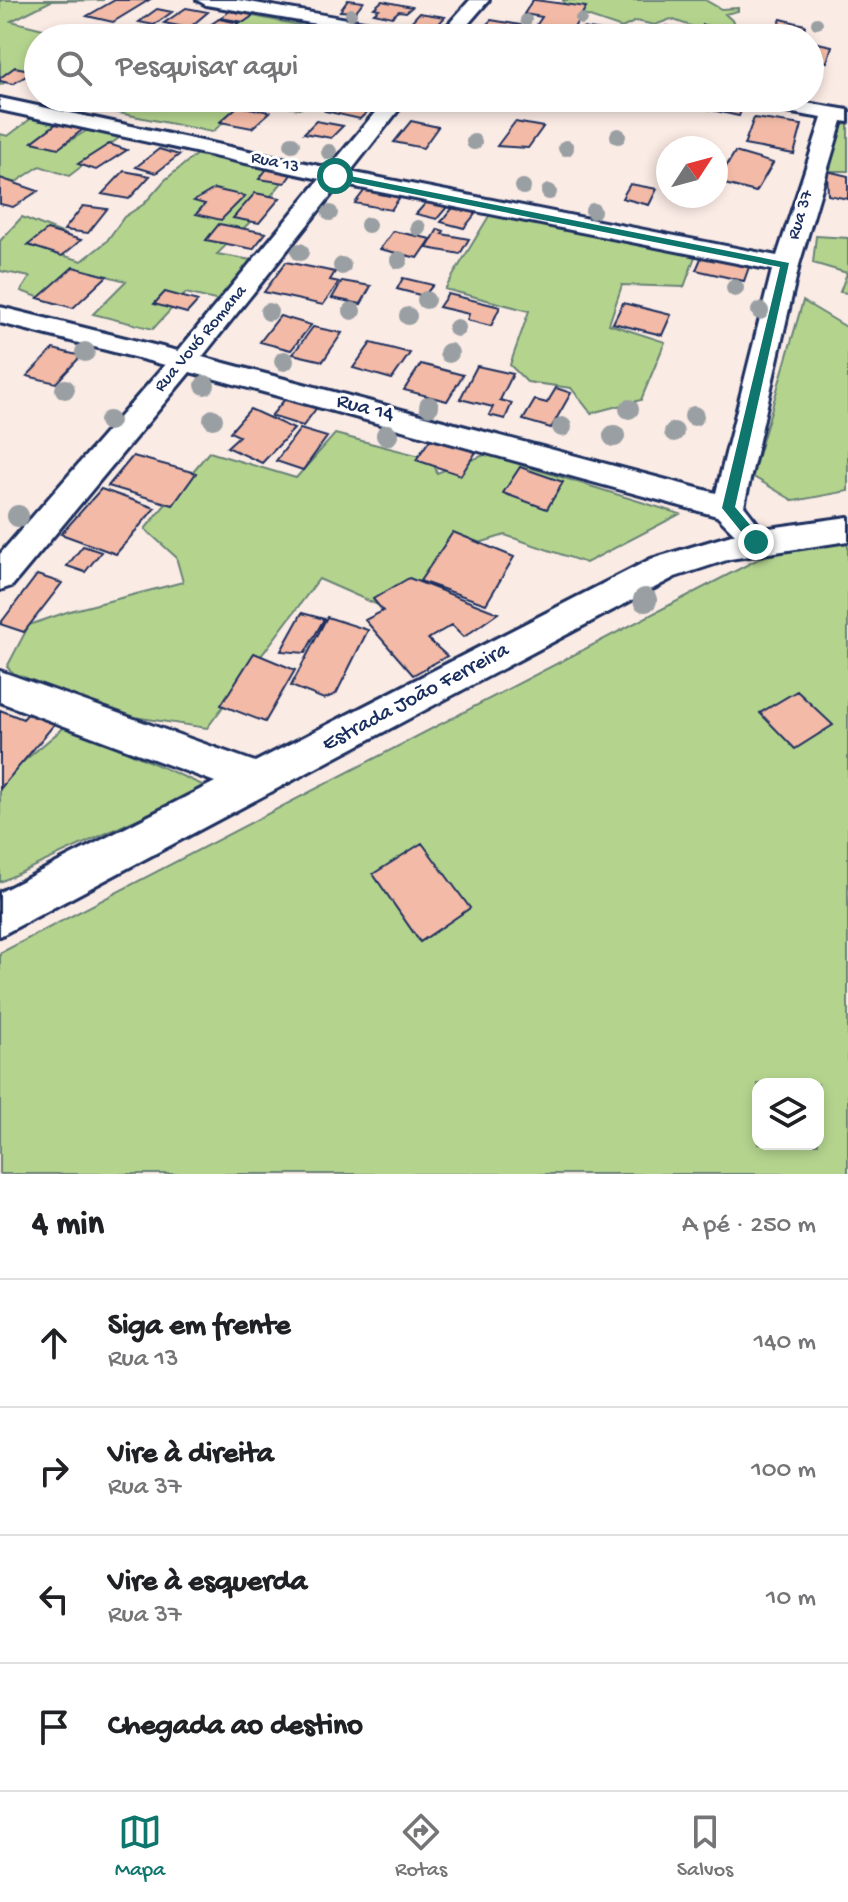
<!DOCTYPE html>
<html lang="pt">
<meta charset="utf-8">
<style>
body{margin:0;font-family:"Gochi Hand",sans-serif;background:#f2f2f2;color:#202124}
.controls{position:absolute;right:24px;bottom:24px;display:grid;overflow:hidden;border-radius:16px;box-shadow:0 4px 12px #0003}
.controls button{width:72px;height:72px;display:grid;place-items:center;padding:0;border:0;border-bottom:2px solid #e0e0e0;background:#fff;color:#202124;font:40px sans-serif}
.compass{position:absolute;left:656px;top:136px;width:72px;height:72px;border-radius:50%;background:#fff;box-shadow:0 4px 12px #0003;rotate:54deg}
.stop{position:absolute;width:24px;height:24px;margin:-18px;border:6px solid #0f766e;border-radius:50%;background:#fff}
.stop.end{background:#0f766e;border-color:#fff;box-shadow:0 2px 8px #0008}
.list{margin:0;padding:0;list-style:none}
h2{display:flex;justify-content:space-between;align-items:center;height:104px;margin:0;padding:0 32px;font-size:34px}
h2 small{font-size:26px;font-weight:400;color:#757577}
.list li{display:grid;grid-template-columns:52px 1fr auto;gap:24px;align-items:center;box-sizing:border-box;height:128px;padding:0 32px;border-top:2px solid #e0e0e0}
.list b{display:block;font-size:30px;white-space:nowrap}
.list p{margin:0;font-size:26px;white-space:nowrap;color:#757577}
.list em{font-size:26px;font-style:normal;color:#757577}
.icon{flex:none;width:44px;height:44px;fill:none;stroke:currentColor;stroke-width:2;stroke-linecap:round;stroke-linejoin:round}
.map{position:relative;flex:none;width:848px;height:1174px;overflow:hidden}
.search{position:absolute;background:#fff;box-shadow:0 4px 12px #0003;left:24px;right:24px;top:24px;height:88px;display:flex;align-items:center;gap:20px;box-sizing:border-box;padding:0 28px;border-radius:44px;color:#757577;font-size:30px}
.sheet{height:616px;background:#fff}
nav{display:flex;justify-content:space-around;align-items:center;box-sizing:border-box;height:112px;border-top:2px solid #e0e0e0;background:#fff;font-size:22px;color:#757577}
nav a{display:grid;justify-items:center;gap:4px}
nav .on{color:#0f766e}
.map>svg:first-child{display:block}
.green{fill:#b4d48e;stroke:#688276;stroke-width:2;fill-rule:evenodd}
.building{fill:#f3bba7;stroke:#1b2f5e;stroke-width:2}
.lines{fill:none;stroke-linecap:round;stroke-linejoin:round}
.minor-casing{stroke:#1b2f5e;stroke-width:6}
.minor{fill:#fff;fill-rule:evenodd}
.tree{fill:#999fa2}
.route{fill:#0f766e}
.labels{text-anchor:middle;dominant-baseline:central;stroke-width:6;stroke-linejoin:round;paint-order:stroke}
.far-street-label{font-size:18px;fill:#1b2f5e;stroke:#fff}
.street-label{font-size:22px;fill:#1b2f5e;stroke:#fff}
</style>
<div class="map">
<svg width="848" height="1174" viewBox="0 0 848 1174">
<rect width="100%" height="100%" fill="#fbebe5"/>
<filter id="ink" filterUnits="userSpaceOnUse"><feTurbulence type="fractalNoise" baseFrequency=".0125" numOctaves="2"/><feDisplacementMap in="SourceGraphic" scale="16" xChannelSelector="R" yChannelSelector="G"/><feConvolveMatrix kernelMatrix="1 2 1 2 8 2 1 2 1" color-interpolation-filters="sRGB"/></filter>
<g filter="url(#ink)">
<path class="green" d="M0 0H104L51 1 11 21 79 38H38V71L32 69 0 85Z
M563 0H705L721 9 738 8V11L725 14 734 22 738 32 729 33 718 28 699 29 671 19 655 25 636 21 622 28 566 9Z
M248 15 309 27 298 38H141L152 28 215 31Z
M114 98H326L299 109 250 101 212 132 109 111Z
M33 117 64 118 33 141 58 148 96 125 128 131 69 176 40 166 16 182 0 181V134L8 136Z
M848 124V171H827L840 125Z
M204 148 292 170 250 222 217 254 257 261 219 301 186 293 153 329 93 314 126 281 92 272 58 304 21 291 30 277 0 271V241L22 217 67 235 48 251 82 261 106 242 124 217 144 204 165 180Z
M492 211 697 251 684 287 622 285 609 324 665 342 641 400 591 413 571 388 527 382 510 365 529 311 445 289Z
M816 236 848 238V293L840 292 847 273 813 263Z
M803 301 848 328V491L794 501 752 476Z
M335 434 432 459 437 473 487 454 680 514 586 563 505 535 466 547 394 612 319 579 207 728 94 711 32 690 7 667 29 625 70 611 183 582 176 557 145 529 209 452 296 478Z
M848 542V1174H0V953L766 555ZM758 1084H818V1144H758Z
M67 725 207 787 0 882V781Z"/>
<path class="building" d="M115 0H149L113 22 87 16Z
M348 0 363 2 355 12 340 11Z
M533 0H535L586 7 568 38H542L529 36 542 17 524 14Z
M382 1 412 7 406 12 399 11 392 17 374 13 379 9 374 8Z
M186 8 208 12 189 28 164 23Z
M157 9 172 12 154 25 139 22Z
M230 11 254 15 244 22 220 18Z
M419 13 445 17 435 28 409 24Z
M219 19 239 23 227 31 207 27Z
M781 19 805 25 804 32 777 28Z
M491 20 520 25 508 38 478 33Z
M703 25 728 29 723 38H696Z
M666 26 686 30 680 38H657Z
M582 28 609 32 605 38H576Z
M813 42 832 46 827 62 810 58Z
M15 67 34 71 13 84 0 81V78Z
M704 98H722L742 108 739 116 694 106Z
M335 102 370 109 360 119 325 111Z
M238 106 270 112 252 128 220 122Z
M64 118 90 124 59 148 32 142Z
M754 118 802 125 794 154 744 145Z
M316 121 343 126 331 138 304 133Z
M411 121 438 127 423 148 394 142Z
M515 122 543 127 528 148 497 146Z
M109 144 127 150 96 170 78 164Z
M159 149 179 155 156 173 136 167Z
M735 152 773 163 756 192 717 182Z
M270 165 295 169 285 183 259 179Z
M124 171 150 176 129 199 102 194Z
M827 171 848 176V199L828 195Z
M0 178 38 191 13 207 0 204Z
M630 184 657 189 649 205 622 198Z
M367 187 402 194 391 210 355 203Z
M214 189 245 196 221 220 196 214 205 204 194 201Z
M255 193 280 198 259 223 233 218Z
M432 196 452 201 437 219 416 214Z
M457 203 480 208 464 228 441 222Z
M83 206 107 209 88 233 64 230Z
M219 224 266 233 253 249 206 240Z
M438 229 444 231 442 234 469 239 460 254 427 248Z
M47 230 81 240 62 256 28 245Z
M393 231 431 239 418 258 380 249Z
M702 256 749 267 744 281 696 270Z
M286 262 335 272 330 280 339 282 323 305 264 292Z
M73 267 107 276 73 308 38 298Z
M403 278 433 285 424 296 397 289Z
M342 281 371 286 361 304 332 298Z
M165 292 198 301 187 313 154 304Z
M448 294 500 307 491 326 467 320 469 314 439 307Z
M623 303 671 315 662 335 613 323Z
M280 316 311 325 291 350 260 342Z
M313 327 342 333 323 361 293 354Z
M371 343 410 353 392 379 353 368Z
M53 349 81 356 56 383 27 376Z
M421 364 463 375 447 401 404 390Z
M477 366 513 374 500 400 512 403 505 419 489 415 493 407 460 399Z
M556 388 571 393 551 428 523 420 535 400 547 403Z
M290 393 321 402 303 426 271 416Z
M250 409 294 429 262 463 227 447 239 436 230 432Z
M300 429 327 437 303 470 276 461Z
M433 435 478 449 461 475 416 460Z
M133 456 196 473 173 505 108 486Z
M520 467 563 482 547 509 503 493Z
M101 489 155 508 116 554 61 534Z
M453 532 514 557 486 604 420 581Z
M83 546 101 552 85 572 67 566Z
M37 575 62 583 24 632 0 624Z
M409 578 498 613 464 637 452 625 428 639 447 656 413 675 365 620 383 611 373 599Z
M302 613 324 619 305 653 281 651Z
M327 617 368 630 336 694 324 699 291 686Z
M254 653 295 670 265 722 221 705Z
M797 691 833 725 795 749 760 713Z
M33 708 58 720 0 789V710L23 719Z
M422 843 470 908 420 942 373 874Z"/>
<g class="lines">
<defs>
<path id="minor" d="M197 0H238L439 35 470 0H489L456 38H399L206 5Z
M0 98 329 168 387 98H408L350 172 777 256 822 118 739 104 729 98H776L848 110V122L842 121 799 265 744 506 758 524 755 530 848 517V541L730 559 675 577 0 936V892L215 782 0 702V671L255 762 651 559 735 534 717 516 190 372 12 586 0 590V554L165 365 0 323V307L178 351 320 179 0 110ZM340 184 772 270 716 493 202 357Z"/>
</defs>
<use href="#minor" class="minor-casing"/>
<use href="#minor" class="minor"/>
</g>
<g class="tree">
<circle cx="351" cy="14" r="6"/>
<circle cx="581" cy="19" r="6"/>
<circle cx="526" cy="20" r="6"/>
<circle cx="817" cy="23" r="6"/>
<circle cx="618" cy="136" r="8"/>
<circle cx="474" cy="142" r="8"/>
<circle cx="292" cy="144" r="8"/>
<circle cx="566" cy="148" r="8"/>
<circle cx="329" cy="152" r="8"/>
<circle cx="523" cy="187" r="8"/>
<circle cx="549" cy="192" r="8"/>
<circle cx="593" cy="211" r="8"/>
<circle cx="330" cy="213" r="8"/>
<circle cx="368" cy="225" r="8"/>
<circle cx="418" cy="228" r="8"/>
<circle cx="300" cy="252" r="9"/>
<circle cx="399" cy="260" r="9"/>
<circle cx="342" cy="266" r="9"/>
<circle cx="735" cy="288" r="9"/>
<circle cx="426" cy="300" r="9"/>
<circle cx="352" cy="311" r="9"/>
<circle cx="760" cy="311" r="9"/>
<circle cx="269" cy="312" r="9"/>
<circle cx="408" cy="316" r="9"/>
<circle cx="457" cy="328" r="9"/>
<circle cx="85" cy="352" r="10"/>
<circle cx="449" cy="353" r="10"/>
<circle cx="284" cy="361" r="10"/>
<circle cx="205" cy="385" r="10"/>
<circle cx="65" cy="389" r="10"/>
<circle cx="429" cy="406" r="10"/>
<circle cx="629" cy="409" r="10"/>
<circle cx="694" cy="416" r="10"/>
<circle cx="213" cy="419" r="10"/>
<circle cx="109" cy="421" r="10"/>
<circle cx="562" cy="427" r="10"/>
<circle cx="674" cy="432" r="10"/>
<circle cx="387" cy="435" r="11"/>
<circle cx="614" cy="436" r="11"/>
<circle cx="18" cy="516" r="11"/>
<circle cx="645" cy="600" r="12"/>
</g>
</g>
<path class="route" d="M335 173 789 263 735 507 761 538V545H752L722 508 780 267 332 178Z"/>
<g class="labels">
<g class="far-street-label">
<text transform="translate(275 163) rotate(12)">Rua 13</text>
<text transform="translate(801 215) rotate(-73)">Rua 37</text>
<text transform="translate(201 339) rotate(-50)">Rua Vovó Romana</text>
</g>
<g class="street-label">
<text transform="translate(365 409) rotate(15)">Rua 14</text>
<text transform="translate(416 698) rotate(-28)">Estrada João Ferreira</text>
</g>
</g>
</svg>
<div class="controls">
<button><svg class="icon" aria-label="layers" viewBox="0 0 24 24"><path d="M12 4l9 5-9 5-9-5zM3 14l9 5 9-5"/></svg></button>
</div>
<svg class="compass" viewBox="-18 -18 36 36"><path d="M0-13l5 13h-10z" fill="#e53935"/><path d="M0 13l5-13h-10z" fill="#757577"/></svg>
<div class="stop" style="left:335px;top:176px"></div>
<div class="stop end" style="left:756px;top:542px"></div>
<div class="search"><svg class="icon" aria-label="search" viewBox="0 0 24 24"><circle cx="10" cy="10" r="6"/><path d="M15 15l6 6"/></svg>Pesquisar aqui</div>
</div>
<section class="sheet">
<h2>4 min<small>A pé · 250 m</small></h2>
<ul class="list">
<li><svg class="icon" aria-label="ahead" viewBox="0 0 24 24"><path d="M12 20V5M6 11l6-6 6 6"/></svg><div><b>Siga em frente</b><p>Rua 13</p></div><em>140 m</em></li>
<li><svg class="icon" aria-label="right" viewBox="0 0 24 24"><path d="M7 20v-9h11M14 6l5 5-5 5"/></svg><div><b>Vire à direita</b><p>Rua 37</p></div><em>100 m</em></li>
<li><svg class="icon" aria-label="left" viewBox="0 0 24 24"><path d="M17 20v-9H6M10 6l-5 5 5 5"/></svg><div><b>Vire à esquerda</b><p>Rua 37</p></div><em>10 m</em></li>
<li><svg class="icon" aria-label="arrive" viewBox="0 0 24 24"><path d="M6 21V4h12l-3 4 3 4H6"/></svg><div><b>Chegada ao destino</b></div></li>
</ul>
</section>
<nav>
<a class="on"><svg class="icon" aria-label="map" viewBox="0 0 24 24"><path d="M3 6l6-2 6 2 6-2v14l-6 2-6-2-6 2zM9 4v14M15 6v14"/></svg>Mapa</a>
<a><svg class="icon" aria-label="directions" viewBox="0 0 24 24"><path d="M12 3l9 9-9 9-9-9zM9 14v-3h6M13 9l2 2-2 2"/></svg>Rotas</a>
<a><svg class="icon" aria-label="saved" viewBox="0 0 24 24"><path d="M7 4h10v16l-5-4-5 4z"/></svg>Salvos</a>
</nav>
